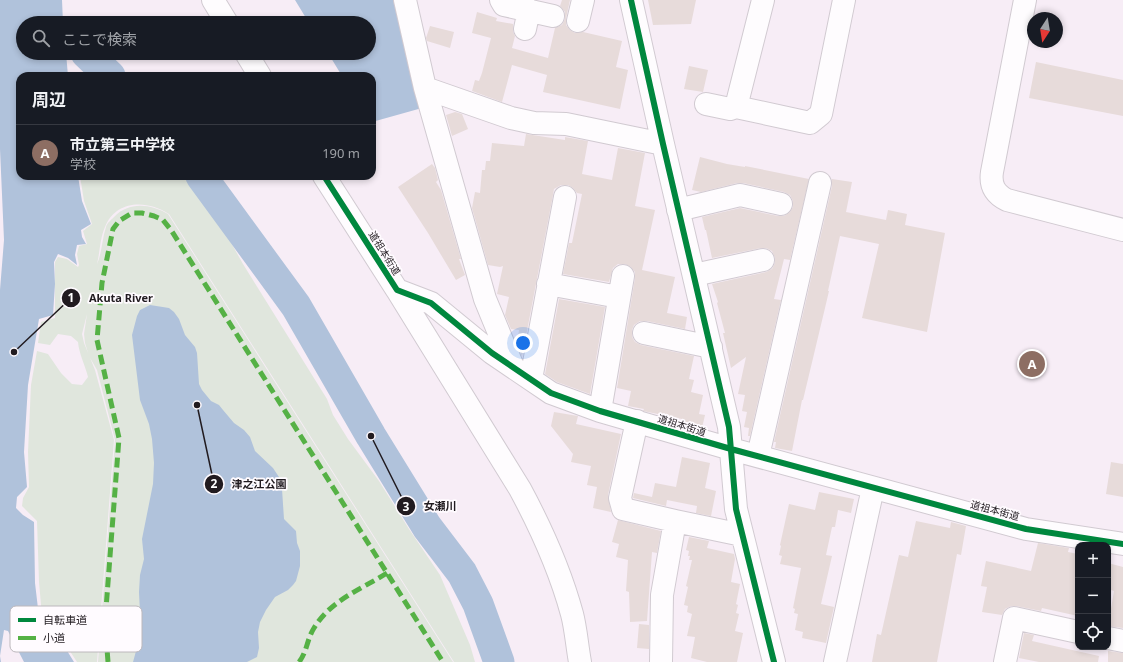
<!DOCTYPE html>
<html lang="ja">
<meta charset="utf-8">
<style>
body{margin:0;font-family:"Noto Sans","Noto Sans JP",sans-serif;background:#242831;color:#f1f3f6}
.controls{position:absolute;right:12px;bottom:12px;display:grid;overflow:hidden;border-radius:8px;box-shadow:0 2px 6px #0003}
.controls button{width:36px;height:36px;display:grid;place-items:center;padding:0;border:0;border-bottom:1px solid #363941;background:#171b24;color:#f1f3f6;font:20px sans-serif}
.compass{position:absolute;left:1027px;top:12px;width:36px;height:36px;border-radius:50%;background:#171b24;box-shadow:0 2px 6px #0003;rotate:192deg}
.you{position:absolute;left:523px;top:343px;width:14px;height:14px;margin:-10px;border:3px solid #fff;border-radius:50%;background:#1a73e8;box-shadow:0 0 0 6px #1a73e833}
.badge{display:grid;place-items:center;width:26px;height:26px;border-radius:50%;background:#8c9099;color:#fff;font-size:13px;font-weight:700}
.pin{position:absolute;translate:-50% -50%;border:2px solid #fff;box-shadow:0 1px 4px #0006}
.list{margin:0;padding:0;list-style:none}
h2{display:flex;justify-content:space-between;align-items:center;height:52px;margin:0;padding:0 16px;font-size:17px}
h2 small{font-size:13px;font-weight:400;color:#9ea1a6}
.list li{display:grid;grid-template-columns:26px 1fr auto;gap:12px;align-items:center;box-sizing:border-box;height:56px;padding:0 16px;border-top:1px solid #363941}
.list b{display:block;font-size:15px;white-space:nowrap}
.list p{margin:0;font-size:13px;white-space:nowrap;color:#9ea1a6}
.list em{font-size:13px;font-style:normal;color:#9ea1a6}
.icon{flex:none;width:22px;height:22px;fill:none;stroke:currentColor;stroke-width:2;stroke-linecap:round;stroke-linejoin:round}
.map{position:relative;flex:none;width:1123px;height:662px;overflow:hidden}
.search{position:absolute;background:#171b24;box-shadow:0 2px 6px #0003;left:16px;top:16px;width:360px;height:44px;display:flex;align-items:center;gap:10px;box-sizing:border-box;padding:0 14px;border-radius:22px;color:#9ea1a6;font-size:15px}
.panel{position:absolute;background:#171b24;box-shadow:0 2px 6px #0003;left:16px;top:72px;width:360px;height:108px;border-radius:12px}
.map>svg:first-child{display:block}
.green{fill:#e0e6dd}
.water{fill:#b0c2db}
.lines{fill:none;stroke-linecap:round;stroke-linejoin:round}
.river{stroke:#b0c2db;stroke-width:31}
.building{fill:#e7dbda}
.minor-casing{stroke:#d1cad1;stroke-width:24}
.minor{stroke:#fefcfe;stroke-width:22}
.quiet{stroke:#55b145;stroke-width:5;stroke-dasharray:10 5;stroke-linecap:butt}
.cycleway-casing{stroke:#fffbff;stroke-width:8}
.cycleway{stroke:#00873e;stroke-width:6}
.labels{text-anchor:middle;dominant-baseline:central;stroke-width:3.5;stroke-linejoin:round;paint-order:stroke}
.street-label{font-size:10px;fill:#211b20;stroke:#fffbff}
.key{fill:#fffbff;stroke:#bcb8bc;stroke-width:1}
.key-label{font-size:11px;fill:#211b20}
.leader{fill:none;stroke:#211b20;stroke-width:1.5}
.callout-dot{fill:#211b20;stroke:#fffbff;stroke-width:1.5}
.mark-label{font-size:12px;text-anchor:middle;font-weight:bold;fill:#fff}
.callout-label{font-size:11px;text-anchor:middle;font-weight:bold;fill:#211b20;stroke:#fffbff;stroke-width:3.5;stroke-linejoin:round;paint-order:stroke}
</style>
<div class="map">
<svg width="1123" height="662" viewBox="0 0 1123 662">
<rect width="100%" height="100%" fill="#f7edf6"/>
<path class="green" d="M80 176H187L211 207 243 264 327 399 333 415 348 439 379 481 409 529 440 575 470 645 475 662H454L169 214C148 200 116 199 105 227 100 238 100 252 97 264 102 253 102 239 106 227 107 223 111 220 114 217 129 201 151 204 168 214L453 662H98L115 440 97 370 89 356 85 343 84 334 87 314 82 334 84 343 95 370 114 440 97 662H77L62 639 42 616 39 582 37 521 22 506 23 498 29 487 28 452 31 385 37 351 48 354 61 373 72 384 82 385 88 377C85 365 79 354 78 342L71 336 58 334 50 345 38 343 41 322 55 318V262L58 257 67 259 78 267 79 265 77 254 79 246 87 244 83 231 92 224 84 201Z"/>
<path class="water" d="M0 0H62L63 23H23V53H66L68 76H20V176H78L82 201 91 224 81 230 82 237 86 244 77 245 75 255 77 265 68 258 58 254 54 262 55 284 53 315 39 319 28 385 24 452 27 487 17 497 16 508 23 515 34 522 35 583 39 617 61 641 74 662H24L8 631 4 630 0 656 1 662H0V290L4 240 0 149Z
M295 0H396L422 108 372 122V76H342L328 53H369V23H309Z
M150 305 169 308 174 312 179 319 185 335 195 347 197 353 199 384 202 390 211 401 219 405 223 410 234 423 244 430 250 437 255 451 273 468 279 477 282 489 284 519 296 531 297 543 300 551V566L296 581 293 585 288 590 275 597 266 610 260 622 258 632 259 648 257 657 247 662H133L141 633 139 592 140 575 144 559 142 539 153 484 154 463 152 439 149 424 140 400 132 335 137 316 140 310Z"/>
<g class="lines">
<path class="river" d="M86 53 110 76
M201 176 296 306 371 436 427 527 462 573 478 604 499 662"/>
</g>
<path class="building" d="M562 0H570L566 18V25L570 30 575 33 583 32 622 41 616 67 628 70 620 109 543 92 547 75 512 65 502 102 472 91 475 80 479 81 482 73 491 38 472 33 477 12 497 18 496 21 513 24V32L515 36 512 48 548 58 555 28 562 25 565 19V12L560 6Z
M648 0H696L691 24 653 25Z
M430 26 454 32 450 48 427 41 426 38Z
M1036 62 1123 80V116L1029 98Z
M689 66 708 70 703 92 684 89Z
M455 112 462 114 468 129 452 136 446 115Z
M526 134 565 140V137L588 141 582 174 612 180 618 148 645 153 635 206 655 210 642 270 675 277 667 313 687 317 685 329 647 321H640L634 325 632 330V337L635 342 641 345 694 356 689 379 694 380 691 392 703 395 699 414 705 415 702 428 682 422V419L648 412 643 411 644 409 628 406 631 391 617 388 635 278V272L631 267 625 264H618L613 268 609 282 563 274 569 243H572L582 194 577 193 573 188 568 185H561L554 189 553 195 522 357 517 343 519 330 511 329 505 315 509 297 497 294 503 266 500 267 488 265 472 208 475 192 480 193 482 170H485L486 161H490L492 143 524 146Z
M700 157 727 164 745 167V166L809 179 790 260 784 259 774 299 781 300 750 436H748L749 428 744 427 747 412 742 411 745 395 738 394 746 357 731 368 723 333H725L717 303 718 302 712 284 766 272 772 269 775 263V258L772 251 766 248H761L712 258 706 230H705L702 217 740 208 778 216H784L790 212 793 207V201L790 195 784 192 743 183H737L701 192 692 190Z
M432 164 435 168 438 180 436 182 441 190 461 259H459L465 275 456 280 428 233 398 187Z
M832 179 852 182 846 212 886 220 888 210 907 214 905 225 945 233 927 332 862 318 879 244 840 236 828 291H829L825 308 803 400H802L792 451 775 448 776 442H774L832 186Z
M559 299 605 307 590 394 557 382 545 374Z
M554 412 578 416 576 424 621 434 608 495 611 512 593 508 597 487 587 485 591 466 571 462 573 454 551 426Z
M682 457 710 463 705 488 716 491 711 516 696 513 697 506 667 500 666 506 633 498 634 493 652 497 655 483 676 487Z
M1111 462 1123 464V497L1106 494Z
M819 492 854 499 851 513 838 510 835 527H832L826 555 832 556 821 604 834 607 826 643 802 638 803 632 795 630 798 614 794 613 795 609 793 608 801 568 780 564 782 556 779 555 781 546 780 545 789 504 815 510Z
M618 520 661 531 657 553 652 552 647 621 630 622 629 592 626 591 628 560 616 557 619 544 612 542Z
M916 521 950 528 951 522 966 526 961 555 957 554 937 662H872L877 634 881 635 899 555 908 557Z
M689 537 709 541 707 548 734 554 735 559 731 582 740 584 736 604 738 605 736 613 739 614 735 631 743 633 737 662H707L691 658 695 637 687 636 692 614 687 612 688 606 684 605 688 587 686 586 692 560H689L690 556H688L689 551 686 550Z
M1038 543 1069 548 1068 552 1078 554V616L1042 608 1041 611 1016 606H1011L1005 609 1002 615 982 612 987 587 981 586 986 561 1031 571Z
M1108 563 1123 567V628L1108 626 1114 591 1108 589Z
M639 624 649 625V649L637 648Z
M1024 633 1034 635 1032 641 1099 656 1098 662H1039L1019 658Z
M1108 651 1123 653V662H1108Z"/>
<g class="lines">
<defs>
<path id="minor" d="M213 0 227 23
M405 0 425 88 485 299 513 367
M501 0 504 5 553 16
M631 0 663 144 729 427 736 509 774 662
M1025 0 992 172C990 185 995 194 1007 200L1123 230
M578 21 583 0
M525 29 529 10
M246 53 260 76
M425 88 511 118 534 123 566 124 663 144
M706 104 730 109 736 107 810 123 821 114 844 0
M736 107 763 0
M324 176 397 290 431 303 492 353 551 393 600 411 731 449 1026 529 1123 544
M678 210 740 195 781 204
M694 275 763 260
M548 284 619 297
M397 290 520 489C541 528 560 570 572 614 576 629 577 646 580 662
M644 333 711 347
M531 379 565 197
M600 411 623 276
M637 421 620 498 623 509 675 521 662 595 661 662
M758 456 820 183
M675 521 742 535
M1108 638 1123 641
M835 662 873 488
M1005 662 1014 618 1078 632"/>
</defs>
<use href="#minor" class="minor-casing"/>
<use href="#minor" class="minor"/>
<path class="quiet" d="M108 662 105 622 119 438 97 340 102 283 113 229 119 221 132 213H142L154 216 163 220 171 230 443 662
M299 662C307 652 307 639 314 628 331 600 360 590 387 573"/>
<defs>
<path id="cycleway" d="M631 0 663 144 729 427 736 509 774 662
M324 176 397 290 431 303 492 353 551 393 600 411 731 449 1026 529 1123 544"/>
</defs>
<use href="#cycleway" class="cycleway-casing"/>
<use href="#cycleway" class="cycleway"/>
</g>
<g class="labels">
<g class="street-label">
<text transform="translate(385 253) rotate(58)">道祖本街道</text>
<text transform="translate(682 425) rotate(17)">道祖本街道</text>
<text transform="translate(995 510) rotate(15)">道祖本街道</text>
</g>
</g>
<rect x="10" y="606" width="132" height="46" rx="6" class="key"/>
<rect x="18" y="618" width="18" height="4" fill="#00873e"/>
<rect x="18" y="636" width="18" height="4" fill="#55b145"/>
<g class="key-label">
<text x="43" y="624">自転車道</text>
<text x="43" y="642">小道</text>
</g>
<path class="leader" d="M14 352L71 298M197 405L214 484M371 436L406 506"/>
<g class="callout-dot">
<circle cx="14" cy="352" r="4"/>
<circle cx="197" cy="405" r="4"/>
<circle cx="371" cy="436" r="4"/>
<circle cx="71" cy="298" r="10"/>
<circle cx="214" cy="484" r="10"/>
<circle cx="406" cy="506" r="10"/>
</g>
<g class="mark-label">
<text x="71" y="302">1</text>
<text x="214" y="488">2</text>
<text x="406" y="511">3</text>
</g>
<g class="callout-label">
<text x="121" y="302">Akuta River</text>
<text x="259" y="488">津之江公園</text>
<text x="440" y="510">女瀬川</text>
</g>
</svg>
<div class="controls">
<button>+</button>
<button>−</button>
<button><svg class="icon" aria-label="locate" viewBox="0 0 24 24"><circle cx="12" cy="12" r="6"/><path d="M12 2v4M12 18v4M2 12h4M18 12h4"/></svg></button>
</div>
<svg class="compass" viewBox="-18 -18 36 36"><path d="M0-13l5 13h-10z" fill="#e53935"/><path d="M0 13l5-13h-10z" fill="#9ea1a6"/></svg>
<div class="you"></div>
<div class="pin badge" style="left:1032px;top:364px;background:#8d6e63">A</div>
<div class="search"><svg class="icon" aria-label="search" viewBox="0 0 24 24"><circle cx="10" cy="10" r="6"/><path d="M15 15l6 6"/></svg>ここで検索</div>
<section class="panel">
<h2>周辺<small></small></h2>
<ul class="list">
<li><span class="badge" style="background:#8d6e63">A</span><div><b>市立第三中学校</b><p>学校</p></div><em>190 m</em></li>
</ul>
</section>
</div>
